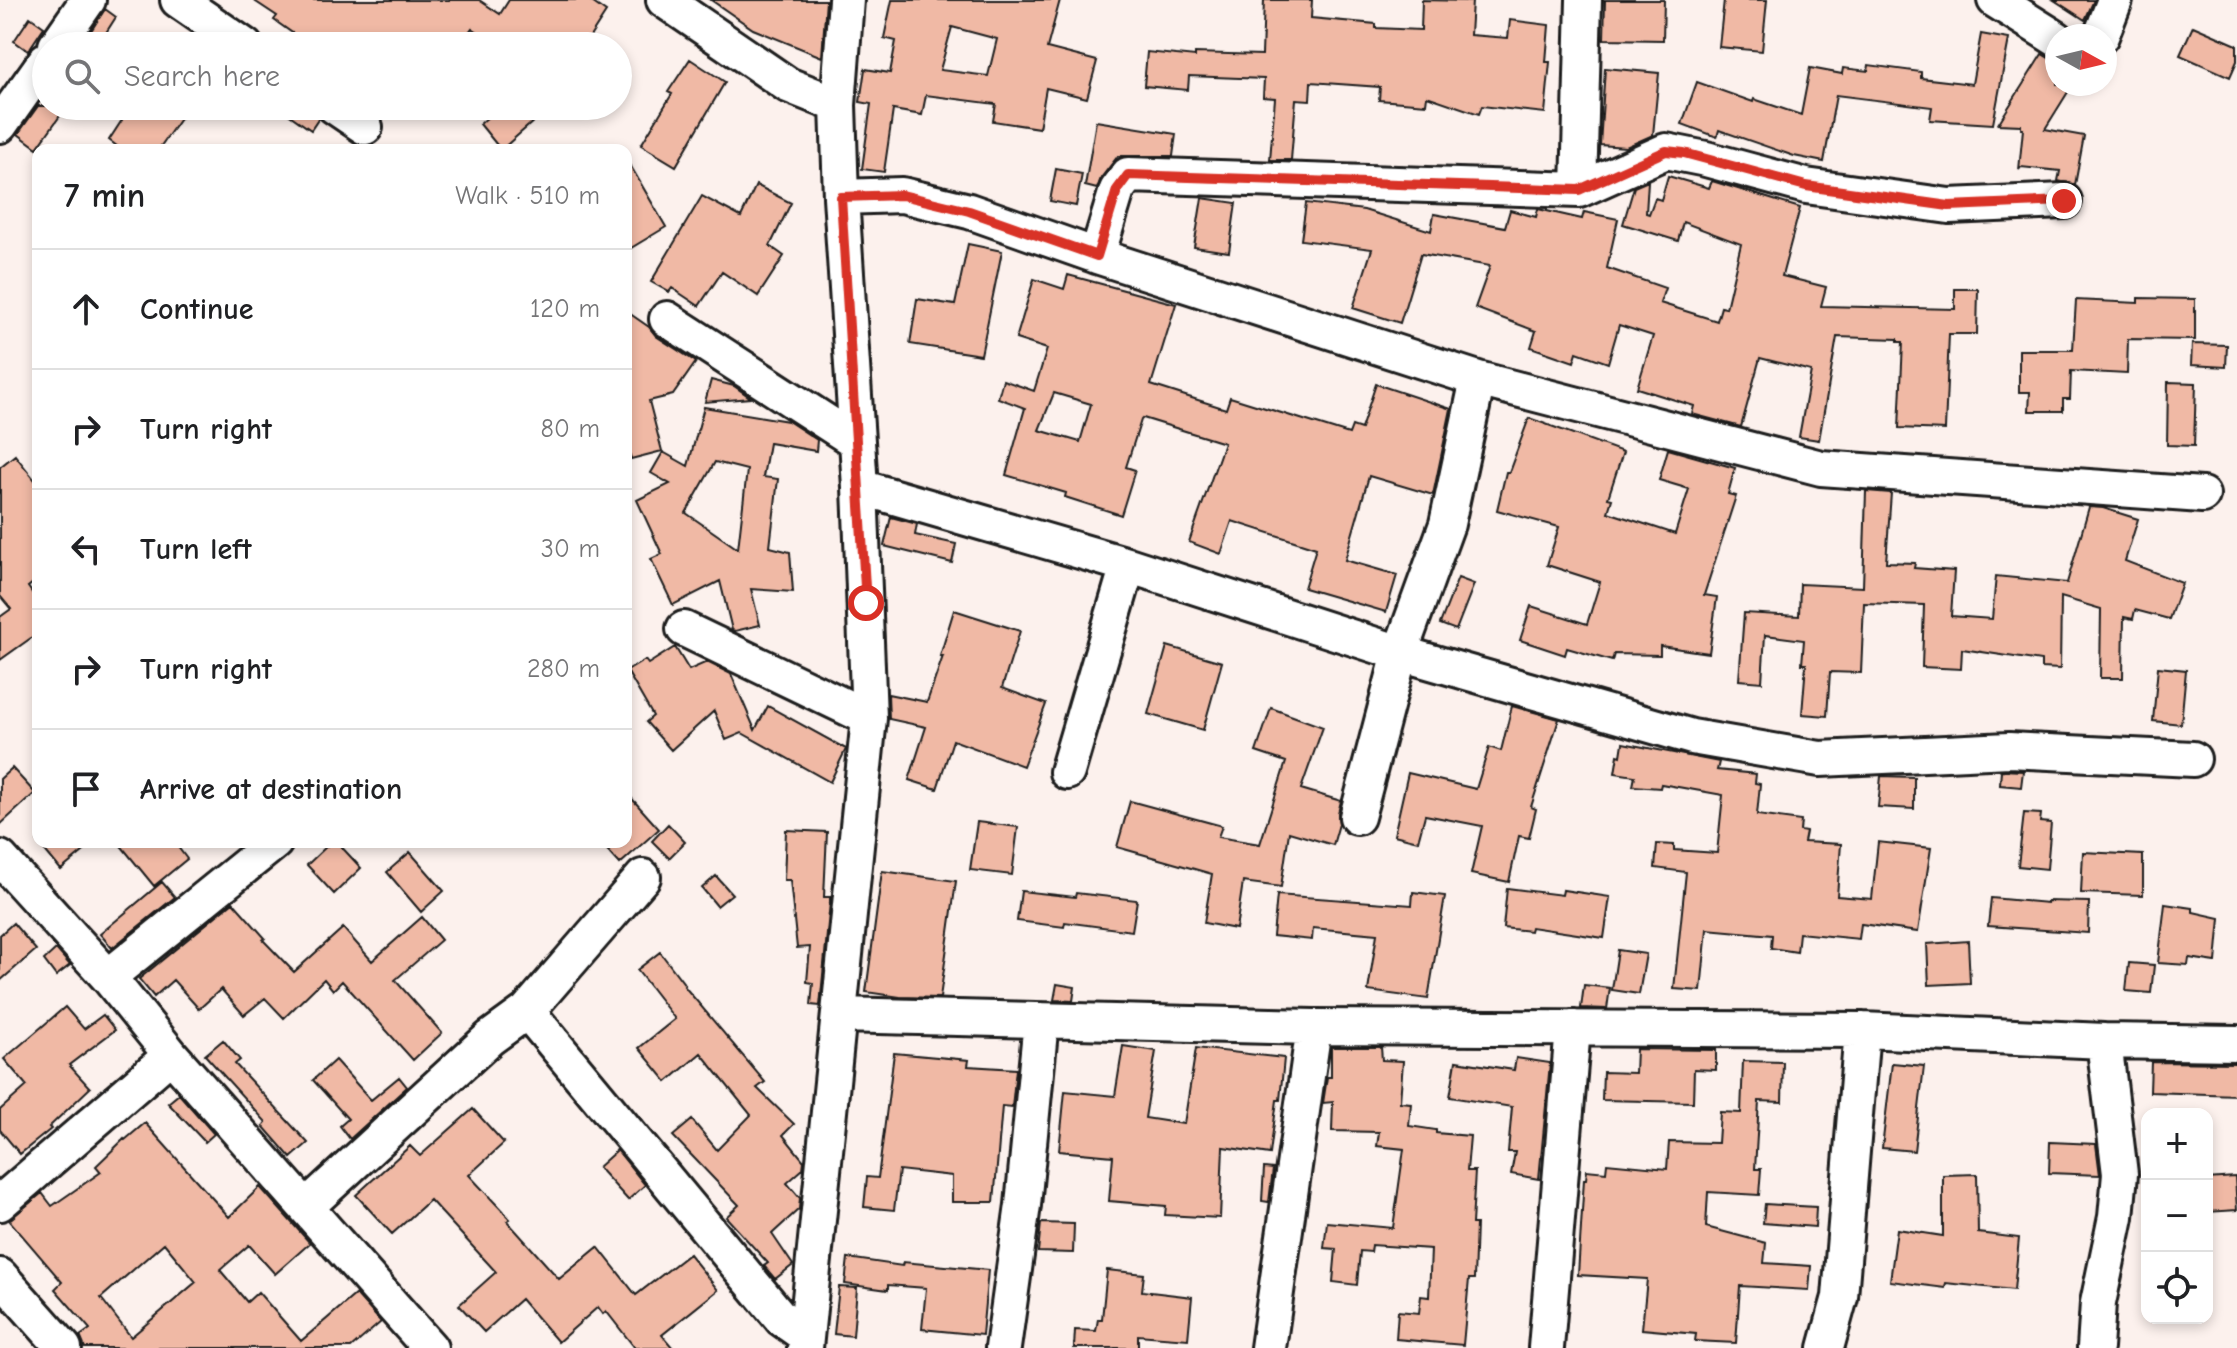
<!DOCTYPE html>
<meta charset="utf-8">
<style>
body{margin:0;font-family:"Comic Neue",sans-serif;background:#f2f2f2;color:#202124}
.controls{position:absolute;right:24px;bottom:24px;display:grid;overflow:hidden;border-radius:16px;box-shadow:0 4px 12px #0003}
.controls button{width:72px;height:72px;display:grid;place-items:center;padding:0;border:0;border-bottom:2px solid #e0e0e0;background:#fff;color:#202124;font:40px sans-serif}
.compass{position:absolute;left:2045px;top:24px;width:72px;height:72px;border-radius:50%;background:#fff;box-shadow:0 4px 12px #0003;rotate:98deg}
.stop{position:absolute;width:24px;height:24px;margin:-18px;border:6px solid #d93025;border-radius:50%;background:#fff}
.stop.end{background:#d93025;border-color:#fff;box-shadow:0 2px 8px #0008}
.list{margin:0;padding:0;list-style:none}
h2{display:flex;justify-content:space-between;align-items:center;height:104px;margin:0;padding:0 32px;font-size:34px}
h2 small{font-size:26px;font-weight:400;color:#757577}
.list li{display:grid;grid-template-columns:52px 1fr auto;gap:24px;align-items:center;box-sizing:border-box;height:120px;padding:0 32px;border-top:2px solid #e0e0e0}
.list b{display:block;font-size:30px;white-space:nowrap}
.list em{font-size:26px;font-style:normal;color:#757577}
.icon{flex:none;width:44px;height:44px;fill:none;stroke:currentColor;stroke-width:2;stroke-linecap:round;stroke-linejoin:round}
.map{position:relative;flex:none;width:2237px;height:1348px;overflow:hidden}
.search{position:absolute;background:#fff;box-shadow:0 4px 12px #0003;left:32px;top:32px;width:600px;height:88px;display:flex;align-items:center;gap:20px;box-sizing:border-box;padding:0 28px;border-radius:44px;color:#757577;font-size:30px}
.panel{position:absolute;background:#fff;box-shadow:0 4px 12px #0003;left:32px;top:144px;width:600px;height:704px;border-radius:16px}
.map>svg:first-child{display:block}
.building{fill:#f0b9a5;stroke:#1c1c1c;stroke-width:2;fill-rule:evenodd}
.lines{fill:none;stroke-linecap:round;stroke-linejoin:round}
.minor-casing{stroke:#1c1c1c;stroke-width:40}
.minor{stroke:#fff;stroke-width:34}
.route{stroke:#d93025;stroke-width:10}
</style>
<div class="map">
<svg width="2237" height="1348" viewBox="0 0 2237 1348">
<rect width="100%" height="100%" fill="#fcf1ed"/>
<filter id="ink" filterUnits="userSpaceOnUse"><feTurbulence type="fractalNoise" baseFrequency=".0125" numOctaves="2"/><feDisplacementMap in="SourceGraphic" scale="16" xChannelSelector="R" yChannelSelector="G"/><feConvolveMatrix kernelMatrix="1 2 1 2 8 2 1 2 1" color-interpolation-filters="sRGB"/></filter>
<g filter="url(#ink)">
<path class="building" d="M253 0H479L500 14 509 0H589L606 12 584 46H498L472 28 459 46H406L394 37 388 46H323L312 38 308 44 274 20 277 16Z
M711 0H826L822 57 753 29Z
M892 0H1060L1047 48 1097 61 1087 98 1046 88 1039 128 993 121 996 104 926 95 922 115 893 110 884 172 862 169 871 104 860 102 865 69 890 73 896 41 884 38ZM952 27 997 39 988 76 940 70Z
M1264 0H1312L1311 18 1376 24V28L1421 30 1422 0 1472 1 1470 35 1508 38 1510 20 1549 25 1546 62H1550L1545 113 1482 106 1479 114 1427 96 1426 104 1379 100 1380 87 1311 82 1310 100 1296 99 1291 160H1270L1275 98 1263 97 1264 79 1189 76 1188 90 1144 86 1147 52 1195 57V53L1262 55Z
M1605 0H1664L1663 40 1604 39Z
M1724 0H1767L1762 51 1719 47Z
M2054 0H2094L2085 20Z
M105 9 116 17 100 42 89 34Z
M30 17 44 27 28 51 14 41Z
M2193 26 2237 45V61L2230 77 2180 55Z
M1981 34 2009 39 1993 124 1930 120 1932 107 1836 95 1824 162 1794 156 1719 130 1717 137 1682 124 1697 82 1753 102 1754 99 1801 115 1810 68 1842 74 1843 68 1868 71 1869 65 1921 72V78L1972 84Z
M2042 54 2057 63V84H2073L2045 129 2084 136 2075 185 2058 181 2060 171 2021 167 2019 170 2023 129H2021V125L1998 124Z
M690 59 725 82 676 166 641 145 672 94 668 92Z
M1605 68 1659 73 1653 135 1626 147 1600 145Z
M38 106H67L37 148 18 134Z
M102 106H189L158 150H122L109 140 122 120Z
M277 106H309L319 118 311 130Z
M500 106H551L501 150 480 124Z
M1096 121 1176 134 1173 156H1118L1101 178 1097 189 1085 186Z
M626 158 666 227 626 251Z
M1056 169 1082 174 1076 206 1050 201Z
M1668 176 1709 188 1712 181 1800 208 1782 276 1826 287 1821 306 1955 309V289H1978L1977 334H1949L1945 430 1899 428 1903 342H1898V339L1837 337 1819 440 1799 437 1811 371 1760 358 1741 427 1692 414 1694 406 1637 388 1653 336 1619 325 1608 363 1577 352 1574 362 1531 347 1536 331 1475 308 1490 266 1421 254 1400 323 1353 308 1372 249 1301 240 1306 203 1364 210 1431 231 1434 214 1505 227 1510 210 1536 217 1538 209 1582 219 1584 212 1618 219 1607 268 1665 288 1660 303 1717 321 1721 307 1726 308 1741 244 1683 222 1678 241 1623 224 1634 187 1648 181 1646 213 1649 214 1655 198 1661 200Z
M756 185 791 203 770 246 784 256 758 296 722 272 699 306 672 288 669 292 651 282 702 196 741 217Z
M1202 198 1236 203 1229 252 1194 247Z
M968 244 1002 251 981 355 910 344 917 299 955 305Z
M1068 275 1176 304 1151 385 1226 409 1230 397 1349 434 1352 426 1361 429 1376 384 1451 409 1433 495 1369 476 1345 560 1397 575 1386 612 1304 588 1316 548 1232 521 1221 554 1189 542 1224 443 1143 418 1141 420 1126 467 1135 470 1121 515 1065 497 1066 493 1006 475 1025 408 998 398 1003 380 1034 391 1047 349 1016 339 1034 279 1064 289ZM1054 393 1091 404 1080 442 1039 430Z
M2138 298 2195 299V340L2128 339 2127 374 2071 371 2070 399H2063V411H2029L2030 392H2019V350H2073L2076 300 2138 303Z
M626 311 649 327 656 336 696 362 673 395 649 401 662 451 631 459 626 440Z
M2192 344 2227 345 2226 367 2191 365Z
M711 380 734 386 751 398 705 402Z
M2168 382 2196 383 2194 446 2167 445Z
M704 407 788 421 817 440 816 451 769 443 763 477 778 479 770 547 790 552 793 592 751 589 760 625 735 631 732 630 720 581 673 605 651 559 662 554 637 500 670 484 651 473 663 452 688 466ZM715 462 747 470 738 549 686 513Z
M1529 418 1623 452 1608 498 1612 499 1608 512 1675 534 1689 489 1659 480 1668 449 1735 468 1728 494 1736 496 1704 595 1717 597 1709 653 1660 646V655L1614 654 1612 661 1567 648 1565 655 1520 640 1531 606 1587 624 1600 582 1547 565 1559 527 1497 510 1506 472H1509Z
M15 455 38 484V579L28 587 38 601V633L0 660V617L11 609 0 596V467Z
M1866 491 1891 493 1886 562 1915 563 1914 568 1954 571 1951 616 1992 619 1996 576 2067 583 2089 507 2103 508 2138 519 2125 561 2182 583 2169 619 2135 610 2133 619 2124 617 2123 678H2100L2101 609 2061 597 2060 669 2041 668V661L1962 649 1961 669 1922 667 1924 605 1864 603 1861 673 1830 672 1827 716 1802 714 1806 664H1802L1804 640 1765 635 1762 682 1739 680 1744 613 1799 616 1800 584 1863 587Z
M891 517 917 524 915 535 956 544 952 563 884 546Z
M1458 578 1474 584 1456 630 1440 624Z
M954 610 1020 631 1002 688 1046 704 1023 766 953 740 937 789 909 780 926 727 889 719 888 694 927 702 943 656H940Z
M1167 646 1222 662 1203 730 1148 714Z
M675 647 689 670 707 662 731 674 755 730 768 706 846 749 830 782 742 733 726 740 714 711 671 750 646 722 653 716 627 671 645 660 648 664Z
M2158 667 2186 670 2181 724 2153 721Z
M1512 706 1559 719 1531 807 1536 809 1529 838 1519 836 1509 882 1471 874 1482 826 1425 815 1418 841 1394 835 1408 773 1476 789 1489 747 1501 751Z
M1271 708 1323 727 1301 789 1341 801 1338 813 1339 824 1333 845 1289 832 1281 887 1243 882 1236 929 1204 923 1212 874 1117 847 1130 801 1222 826 1218 837 1260 844 1286 762 1256 752Z
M1623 743 1719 762 1717 770 1756 774 1755 783 1760 784 1757 815 1801 821 1800 831 1806 832 1804 842 1841 844 1837 896 1872 899 1878 842 1931 848 1918 932 1861 924 1859 939 1799 933 1797 952 1771 948 1772 935 1707 929 1701 991 1674 989 1686 872 1655 868 1657 844 1674 845V850L1717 853 1723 795 1661 784 1660 788 1633 786 1635 776 1615 773 1618 755 1621 756Z
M12 768 35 793 0 825V779Z
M2001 770 2023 771 2021 787 2000 785Z
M1881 776 1914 777V809L1878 807Z
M626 792 659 829 620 864 600 842H626Z
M2024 813 2041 814 2040 822 2051 823 2047 869 2018 866Z
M977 822 1018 827 1012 875 970 870Z
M668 824 685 842 669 858 652 841Z
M786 830 827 832 824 897H830V902L820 1006 811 1005 813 983 807 982 810 947 797 948 790 880H784Z
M38 842H95L61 870Z
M118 842H174L187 859 154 886Z
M331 842H337L361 868 334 894 307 865Z
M410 852 444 891 421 912 387 872Z
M2083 852 2143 855V895L2081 893Z
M882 871 956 881 940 998 900 997 866 992Z
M716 876 732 894 717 906 702 888Z
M162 882 175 897 112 948 100 934Z
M1507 888 1562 895 1563 890 1610 897 1604 938 1531 927 1530 931 1503 928Z
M1021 891 1075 897 1076 893 1137 900 1132 931 1065 922 1064 927 1017 921Z
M1413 892 1445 896 1428 999 1368 991 1377 934 1313 928 1312 940 1273 936 1277 895 1412 905Z
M1991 898 2047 903V901L2089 902 2088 933 1988 926Z
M233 902 265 938 263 940 294 972 343 928 372 961 422 917 441 940 395 980 442 1033 413 1060 342 981 333 990 324 979 284 1018 265 998 244 1015 221 989 199 1009 173 980 154 997 139 979Z
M2165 904 2193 908V912L2220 918 2216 962 2189 958 2188 965 2158 963Z
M13 923 36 950 0 981V935Z
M1968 941 1970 983 1929 985 1927 944Z
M56 949 70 965 56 976 44 960Z
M1618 950 1646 954 1639 994 1612 990Z
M660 952 685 985 684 986 765 1082 757 1088 794 1124 783 1135 804 1161 803 1169 787 1183 800 1198 799 1209 772 1234 793 1265 775 1279 764 1266 768 1263 726 1217 739 1205 673 1136 692 1120 717 1150 751 1115 701 1053 667 1082 639 1048 675 1019 637 970Z
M2129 963 2154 965 2151 993 2126 991Z
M1057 984 1075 987 1073 1001 1054 1000Z
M1584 985 1610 988 1607 1009 1581 1008Z
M65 1007 84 1029 103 1015 115 1030 69 1065 90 1088 49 1127 51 1129 20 1154 0 1130V1110L27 1086 4 1059Z
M223 1040 240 1060 235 1064 308 1143 291 1158 263 1126 266 1122 205 1055Z
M1123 1046 1156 1051 1145 1118 1184 1124 1196 1048 1284 1058 1280 1100H1277L1270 1154 1223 1147 1220 1218 1165 1215 1166 1206 1109 1201 1113 1156 1059 1151 1065 1091 1115 1096Z
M1331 1047H1381L1382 1060 1403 1061 1400 1102 1411 1103 1409 1126 1436 1130V1133L1470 1136 1467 1171H1475L1472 1224H1476L1474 1279H1469L1463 1345 1396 1339 1398 1311 1419 1313 1421 1296 1429 1297 1431 1249 1372 1245 1371 1252 1360 1251 1357 1285 1333 1282 1336 1249 1324 1248 1327 1222 1393 1228 1404 1149 1377 1146 1379 1132 1332 1131 1333 1102 1323 1103 1327 1077H1331Z
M1636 1049 1716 1050V1070L1694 1069 1693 1102 1602 1100 1603 1072 1635 1073Z
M894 1053 969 1060 968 1066 1016 1069 1012 1107 1002 1106 994 1202H952V1176L899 1170 894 1210 864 1207 867 1177 878 1178Z
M1516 1058 1550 1063 1539 1179 1511 1174 1515 1152H1508L1512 1107 1450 1097 1456 1061 1514 1070Z
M335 1060 371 1100 399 1077 407 1087 350 1139 340 1126 348 1119 313 1080Z
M1743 1061 1783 1062 1782 1102 1759 1101 1755 1169H1761L1759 1195 1708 1192 1706 1227 1766 1243 1764 1263 1811 1266 1809 1290 1740 1286 1736 1343 1695 1341 1696 1334 1642 1329 1647 1279 1578 1275 1584 1179H1586L1587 1170 1606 1172 1607 1163 1667 1169 1669 1142 1718 1143 1720 1112 1741 1113Z
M2151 1062 2237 1063V1095L2150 1092Z
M1892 1063 1924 1066 1914 1151 1882 1148Z
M179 1094 214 1134 205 1142 168 1103Z
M473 1109 504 1143 469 1175 510 1219 507 1221 559 1279 598 1247 636 1295 689 1254 718 1290 662 1335 673 1348H635L606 1311 603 1314 598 1307 558 1342 521 1299 484 1332 459 1305 496 1272 430 1200 392 1234 356 1195 410 1146 420 1156Z
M145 1123 229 1217 260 1187 310 1243 275 1274 249 1245 220 1270 247 1302 258 1292 301 1341 356 1294 381 1322 351 1348H85L80 1336 90 1329 55 1289 62 1282 9 1220 42 1193 52 1206 101 1172 96 1166 124 1139 125 1140ZM164 1243 196 1282 131 1337 101 1298Z
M2050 1142 2096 1144 2100 1175 2049 1173Z
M617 1150 645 1185 628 1200 598 1167Z
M1264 1168 1273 1169 1269 1202 1262 1201Z
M1977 1174 1978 1233 2019 1238 2014 1290 1946 1283 1945 1288 1890 1281 1897 1229 1943 1236V1175Z
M2235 1177 2237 1210 2207 1212V1179Z
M1765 1204 1816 1207 1815 1227 1763 1223Z
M1041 1223 1074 1224 1073 1253 1038 1252Z
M848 1258 902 1266 903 1262 988 1270 982 1335 922 1329 926 1288 888 1285V1290L845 1284Z
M1107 1270 1144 1274 1142 1291 1192 1297 1188 1339 1138 1335V1348H1074L1075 1330 1096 1331 1098 1319H1102Z
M839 1287 857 1288 853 1336 834 1334Z"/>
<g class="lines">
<defs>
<path id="minor" d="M178 0 245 46
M664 0 788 85 838 105
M1995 0 2057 39
M2101 36 2115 0
M56 46 88 0
M334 106 365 127
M0 125 46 60
M1579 190 1584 0
M841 197 902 195 969 211 1097 256 1478 379 1821 468 2202 495
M1097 256 1117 190 1128 175 1579 190 1666 151 1706 159 1806 186 1949 206 2064 201
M667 319 857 442
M860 487 1128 565 1400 653 1692 737 1820 759 2009 750 2193 759
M684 629 869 718
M1067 772 1128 565
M1357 817 1400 653 1447 524 1478 379
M0 858 108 977 171 1055 430 1348
M108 977 275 842
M527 1011 782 1319 806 1336
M839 1015 1314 1027 1862 1030 2104 1041 2120 1174 2116 1217 2098 1303 2095 1348
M2104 1041 2237 1043
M0 1203 171 1055
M306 1207 490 1038 527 1011 643 877
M0 1276 64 1348
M805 1348 869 718 860 487 841 197 838 105 846 0
M1003 1348 1023 1205 1041 1021
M1268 1348 1314 1027
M1546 1348 1573 1028
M1826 1348 1840 1297 1862 1030"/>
</defs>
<use href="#minor" class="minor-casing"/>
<use href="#minor" class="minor"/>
</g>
</g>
<g class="lines" filter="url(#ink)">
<path class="route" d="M866 603 841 197 902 195 969 211 1097 256 1117 190 1128 175 1579 190 1666 151 1684 153 1806 186 1949 206 2064 201"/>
</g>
</svg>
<div class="controls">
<button>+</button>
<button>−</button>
<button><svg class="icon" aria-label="locate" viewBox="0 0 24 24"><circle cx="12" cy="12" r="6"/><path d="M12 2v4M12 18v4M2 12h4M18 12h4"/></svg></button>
</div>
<svg class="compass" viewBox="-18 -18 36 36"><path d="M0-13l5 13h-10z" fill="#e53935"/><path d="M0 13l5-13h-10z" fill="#757577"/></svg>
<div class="stop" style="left:866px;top:603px"></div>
<div class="stop end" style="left:2064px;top:201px"></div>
<div class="search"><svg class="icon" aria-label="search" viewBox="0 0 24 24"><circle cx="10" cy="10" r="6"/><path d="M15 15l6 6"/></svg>Search here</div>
<section class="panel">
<h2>7 min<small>Walk · 510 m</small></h2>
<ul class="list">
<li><svg class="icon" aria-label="ahead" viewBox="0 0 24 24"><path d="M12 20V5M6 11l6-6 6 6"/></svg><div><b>Continue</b></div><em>120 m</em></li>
<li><svg class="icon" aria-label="right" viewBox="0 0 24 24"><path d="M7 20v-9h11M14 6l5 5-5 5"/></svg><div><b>Turn right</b></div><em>80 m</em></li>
<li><svg class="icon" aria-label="left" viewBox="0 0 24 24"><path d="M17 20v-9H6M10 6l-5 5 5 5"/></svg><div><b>Turn left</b></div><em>30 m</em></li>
<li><svg class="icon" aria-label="right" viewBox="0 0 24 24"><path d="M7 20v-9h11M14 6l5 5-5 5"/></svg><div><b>Turn right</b></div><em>280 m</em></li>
<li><svg class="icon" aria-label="arrive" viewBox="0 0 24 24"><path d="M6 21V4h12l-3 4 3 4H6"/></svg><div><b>Arrive at destination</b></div></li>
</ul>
</section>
</div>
